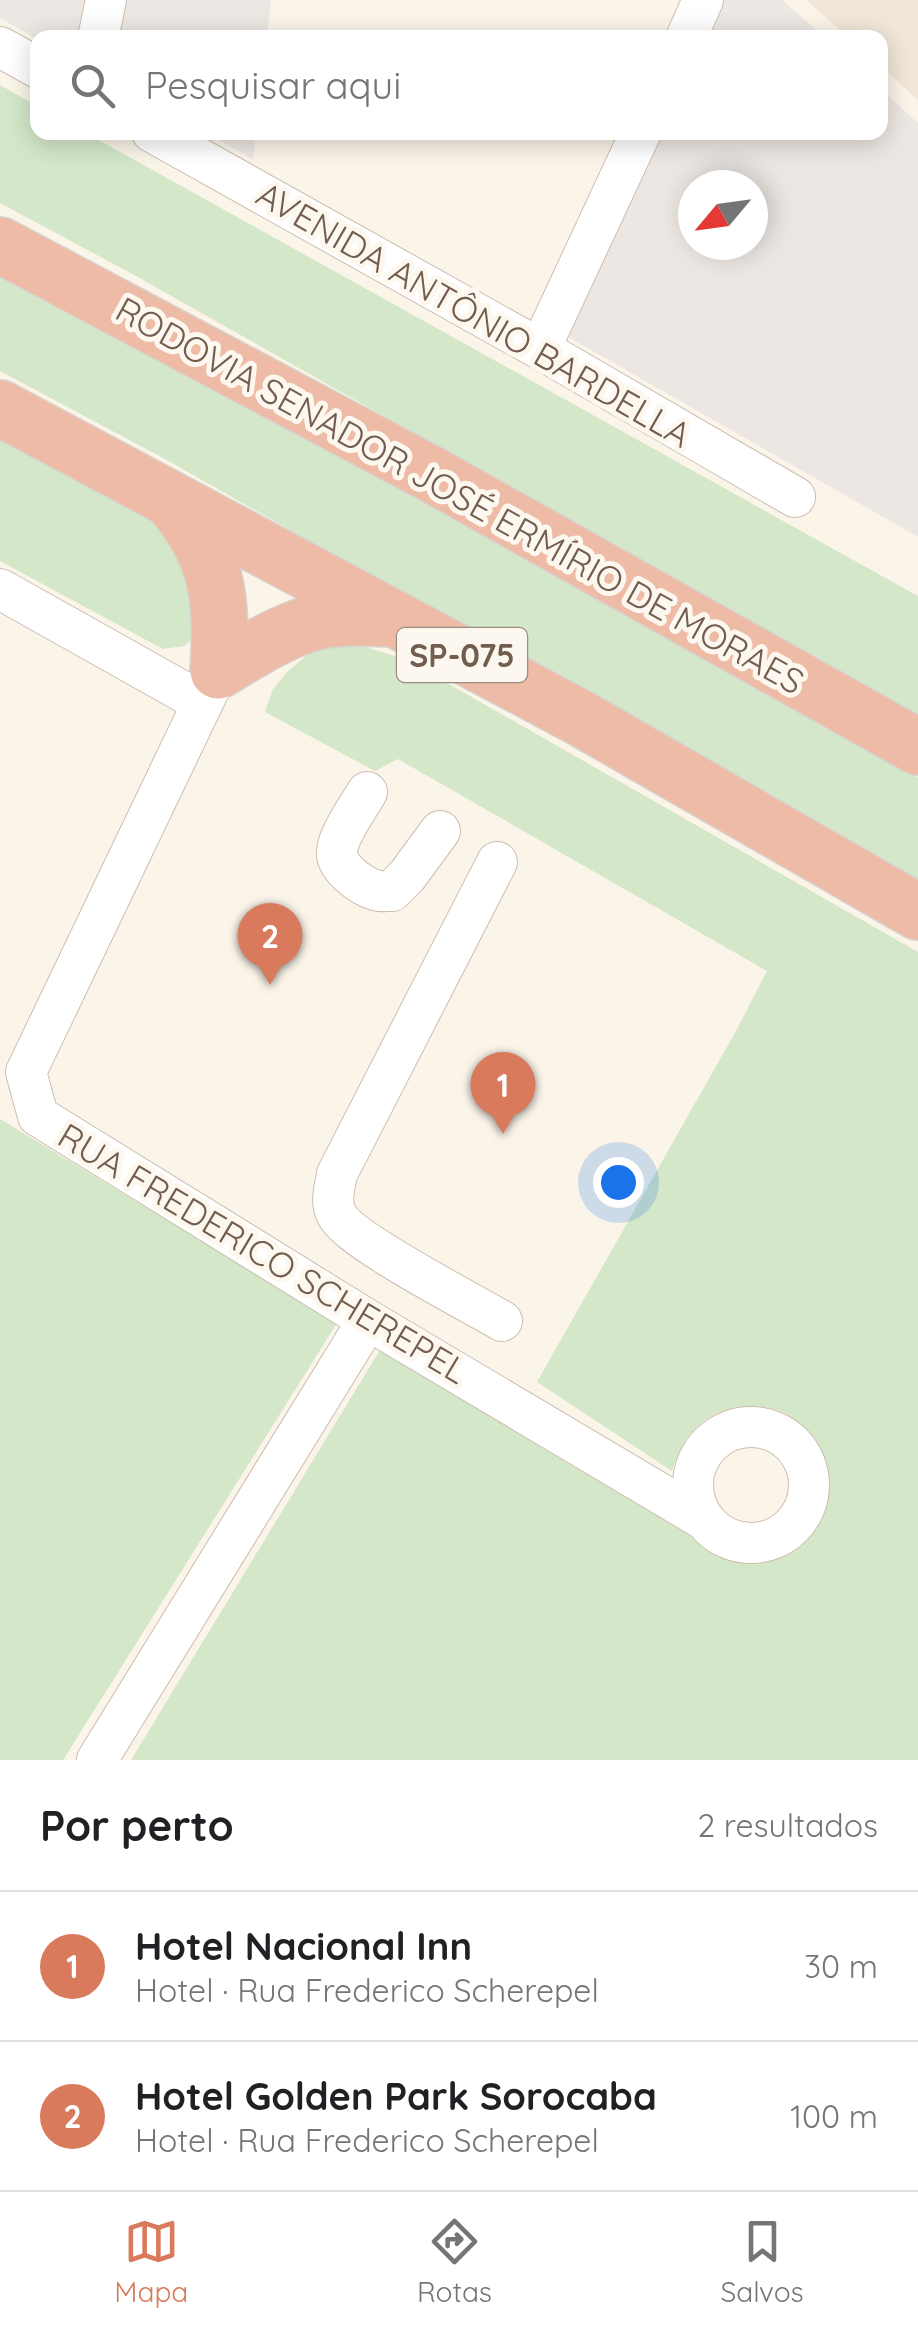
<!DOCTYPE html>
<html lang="pt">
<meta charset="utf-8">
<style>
body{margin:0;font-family:Quicksand,sans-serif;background:#f6f6f6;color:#202124}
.compass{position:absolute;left:678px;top:170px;width:90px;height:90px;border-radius:50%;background:#fff;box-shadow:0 5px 25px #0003;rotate:241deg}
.you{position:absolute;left:618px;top:1182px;width:35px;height:35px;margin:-25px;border:8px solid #fff;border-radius:50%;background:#1a73e8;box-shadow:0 0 0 15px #1a73e833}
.badge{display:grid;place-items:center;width:65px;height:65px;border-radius:50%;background:#d87a5b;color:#fff;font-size:32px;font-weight:700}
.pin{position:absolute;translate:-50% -82px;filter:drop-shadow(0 2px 5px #0008)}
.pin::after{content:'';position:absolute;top:52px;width:35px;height:30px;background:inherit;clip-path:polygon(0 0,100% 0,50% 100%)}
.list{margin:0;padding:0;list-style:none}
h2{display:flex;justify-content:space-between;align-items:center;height:130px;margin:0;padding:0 40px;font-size:42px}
h2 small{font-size:32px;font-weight:400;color:#757577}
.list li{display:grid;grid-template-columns:65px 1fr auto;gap:30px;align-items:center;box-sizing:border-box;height:150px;padding:0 40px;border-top:2px solid #e0e0e0}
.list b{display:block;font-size:38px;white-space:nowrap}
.list p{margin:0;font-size:32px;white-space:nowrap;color:#757577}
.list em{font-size:32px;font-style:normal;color:#757577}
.icon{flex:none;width:55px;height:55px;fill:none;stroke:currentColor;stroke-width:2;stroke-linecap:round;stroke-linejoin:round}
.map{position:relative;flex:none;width:918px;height:1760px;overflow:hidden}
.search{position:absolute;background:#fff;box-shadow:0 5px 25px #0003;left:30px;right:30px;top:30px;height:110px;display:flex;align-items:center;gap:25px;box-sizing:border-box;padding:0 35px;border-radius:20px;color:#757577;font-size:38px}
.sheet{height:430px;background:#fff}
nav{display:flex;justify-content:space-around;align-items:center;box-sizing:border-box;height:140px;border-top:2px solid #e0e0e0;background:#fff;font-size:28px;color:#757577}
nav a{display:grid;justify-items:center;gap:5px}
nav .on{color:#d87a5b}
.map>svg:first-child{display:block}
.residential{fill:#f1e6d8}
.industrial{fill:#ece7e2;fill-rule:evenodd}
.green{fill:#d4e7c8}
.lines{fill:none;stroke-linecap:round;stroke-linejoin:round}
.minor-casing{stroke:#ccbdb0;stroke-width:42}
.highway-casing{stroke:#d8d2ce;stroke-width:58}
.minor{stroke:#fff;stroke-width:40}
.highway{stroke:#eebba6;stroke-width:55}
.labels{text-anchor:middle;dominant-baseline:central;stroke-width:10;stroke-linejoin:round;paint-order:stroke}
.shield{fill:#fdf8ef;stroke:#9c8c7f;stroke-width:2.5}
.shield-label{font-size:32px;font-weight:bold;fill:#725d4f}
.street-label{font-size:35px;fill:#725d4f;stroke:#fdf8ef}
</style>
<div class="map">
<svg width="918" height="1760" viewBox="0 0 918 1760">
<rect width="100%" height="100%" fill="#faf4e9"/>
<path class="residential" d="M806 0H918V100L881 66 880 38 848 37Z"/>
<path class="industrial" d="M0 0H271L267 37 37 39 0 18Z
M715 0H782L824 37 698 38Z
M881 89 918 123V537L563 334 655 133 880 132ZM693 185H753V245H693Z
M206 133H256L253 159Z"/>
<path class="green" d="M0 85 37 106 38 132 86 133 918 596V718L136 276 0 203Z
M0 263 215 376 918 777V887L165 459 0 371Z
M0 430 173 523 205 627 184 646 163 649 0 561Z
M352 643 405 659 918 952V1760H131L380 1350 729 1559C740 1559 756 1563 767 1560 828 1547 842 1480 805 1435 799 1428 793 1416 785 1413 768 1405 750 1406 732 1409 699 1415 682 1440 672 1471L537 1382 736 1031 767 971 398 759 375 771 265 712 273 689 287 672 319 645Z
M0 1119 337 1323 63 1760H0Z"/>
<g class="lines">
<defs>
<path id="minor" d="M98 38 106 0
M686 38 703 0
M0 47 38 68
M152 132 540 349 795 497
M540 349 641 132
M0 589 203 703
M218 671 26 1072 38 1116 368 1320 703 1519
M367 792C359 806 338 835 337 851 335 867 361 886 375 890 381 892 386 891 392 891L407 876 440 831
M497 862 337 1174C335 1187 330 1201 336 1213 346 1239 472 1303 502 1321
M693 1485a58 58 0 1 1 116 0a58 58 0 1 1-116 0Z
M97 1760 368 1320"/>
<path id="highway" d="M0 245 431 474 918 747
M0 408 582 719 918 912
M172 501C219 557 223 600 218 671
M218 671C248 653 278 633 312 623 338 616 367 618 393 619"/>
</defs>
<use href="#minor" class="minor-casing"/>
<use href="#highway" class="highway-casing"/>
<use href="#minor" class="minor"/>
<use href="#highway" class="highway"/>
</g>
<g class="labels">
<rect class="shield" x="397" y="628" width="130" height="54" rx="8"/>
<g class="shield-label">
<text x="462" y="655">SP-075</text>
</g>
<g class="street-label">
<text transform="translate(474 314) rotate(30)">AVENIDA ANTÔNIO BARDELLA</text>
<text transform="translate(460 495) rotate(29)">RODOVIA SENADOR JOSÉ ERMÍRIO DE MORAES</text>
<text transform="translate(263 1253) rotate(31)">RUA FREDERICO SCHEREPEL</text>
</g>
</g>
</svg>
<svg class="compass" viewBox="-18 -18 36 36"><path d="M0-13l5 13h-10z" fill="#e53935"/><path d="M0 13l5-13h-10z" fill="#757577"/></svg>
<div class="you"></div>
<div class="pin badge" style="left:503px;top:1134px">1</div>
<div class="pin badge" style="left:270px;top:985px">2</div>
<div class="search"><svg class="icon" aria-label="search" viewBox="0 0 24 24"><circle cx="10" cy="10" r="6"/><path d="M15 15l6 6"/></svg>Pesquisar aqui</div>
</div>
<section class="sheet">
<h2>Por perto<small>2 resultados</small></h2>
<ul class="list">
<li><span class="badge">1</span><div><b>Hotel Nacional Inn</b><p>Hotel · Rua Frederico Scherepel</p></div><em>30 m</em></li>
<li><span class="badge">2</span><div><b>Hotel Golden Park Sorocaba</b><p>Hotel · Rua Frederico Scherepel</p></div><em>100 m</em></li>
</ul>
</section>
<nav>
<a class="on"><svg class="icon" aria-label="map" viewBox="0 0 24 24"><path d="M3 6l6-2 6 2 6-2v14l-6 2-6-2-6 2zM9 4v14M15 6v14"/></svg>Mapa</a>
<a><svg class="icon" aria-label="directions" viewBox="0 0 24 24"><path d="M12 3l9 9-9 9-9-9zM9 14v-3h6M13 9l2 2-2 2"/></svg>Rotas</a>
<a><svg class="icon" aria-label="saved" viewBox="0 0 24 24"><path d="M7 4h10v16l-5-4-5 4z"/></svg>Salvos</a>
</nav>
